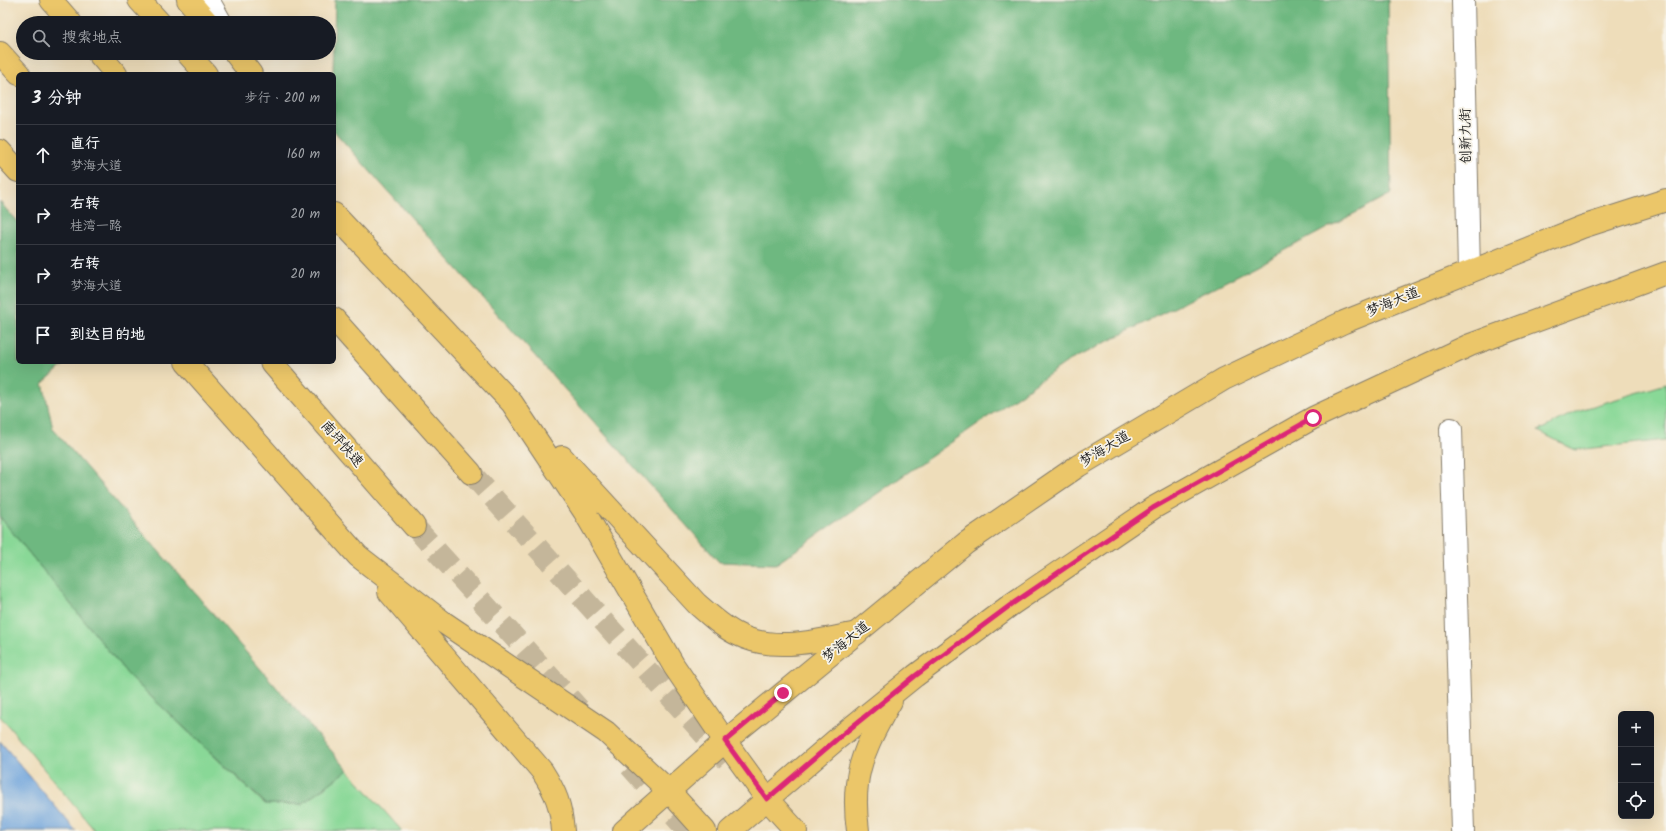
<!DOCTYPE html>
<html lang="zh">
<meta charset="utf-8">
<style>
body{margin:0;font-family:Kalam,"LXGW WenKai TC",sans-serif;background:#242831;color:#f1f3f6}
.controls{position:absolute;right:12px;bottom:12px;display:grid;overflow:hidden;border-radius:6px;box-shadow:0 4px 16px #0002}
.controls button{width:36px;height:36px;display:grid;place-items:center;padding:0;border:0;border-bottom:1px solid #363941;background:#171b24;color:#f1f3f6;font:20px sans-serif}
.stop{position:absolute;width:12px;height:12px;margin:-9px;border:3px solid #db2777;border-radius:50%;background:#fff}
.stop.end{background:#db2777;border-color:#fff;box-shadow:0 1px 4px #0008}
.list{margin:0;padding:0;list-style:none}
h2{display:flex;justify-content:space-between;align-items:center;height:52px;margin:0;padding:0 16px;font-size:17px}
h2 small{font-size:13px;font-weight:400;color:#9ea1a6}
.list li{display:grid;grid-template-columns:26px 1fr auto;gap:12px;align-items:center;box-sizing:border-box;height:60px;padding:0 16px;border-top:1px solid #363941}
.list b{display:block;font-size:15px;white-space:nowrap}
.list p{margin:0;font-size:13px;white-space:nowrap;color:#9ea1a6}
.list em{font-size:13px;font-style:normal;color:#9ea1a6}
.icon{flex:none;width:22px;height:22px;fill:none;stroke:currentColor;stroke-width:2;stroke-linecap:round;stroke-linejoin:round}
.map{position:relative;flex:none;width:1666px;height:831px;overflow:hidden}
.search{position:absolute;background:#171b24;box-shadow:0 4px 16px #0002;left:16px;top:16px;width:320px;height:44px;display:flex;align-items:center;gap:10px;box-sizing:border-box;padding:0 14px;border-radius:22px;color:#9ea1a6;font-size:15px}
.panel{position:absolute;background:#171b24;box-shadow:0 4px 16px #0002;left:16px;top:72px;width:320px;height:292px;border-radius:6px}
.map>svg:first-child{display:block}
.green{fill:#89d897;stroke:#527a5a}
.forest{fill:#6eb880;stroke:#456a4e}
.water{fill:#70a4dc;stroke:#46607c}
.lines{fill:none;stroke-linecap:round;stroke-linejoin:round}
.major-tunnel{stroke:#c4b69a;stroke-width:22;stroke-dasharray:22 11;stroke-linecap:butt}
.minor-casing{stroke:#857c6b;stroke-width:24}
.major-casing{stroke:#857c6b;stroke-width:24}
.highway-casing{stroke:#857c6b;stroke-width:24}
.minor{stroke:#fff;stroke-width:22}
.major{stroke:#ebc669;stroke-width:22}
.highway{stroke:#ebc669;stroke-width:22}
.route{stroke:#db2777;stroke-width:5}
.labels{text-anchor:middle;dominant-baseline:central;stroke-width:3.5;stroke-linejoin:round;paint-order:stroke}
.street-label{font-size:14px;fill:#1c1c1c;stroke:#f7f3e8}
</style>
<div class="map">
<svg width="1666" height="831" viewBox="0 0 1666 831">
<rect width="100%" height="100%" fill="#f7f3e8"/>
<filter id="ink" filterUnits="userSpaceOnUse"><feTurbulence type="fractalNoise" baseFrequency=".025" numOctaves="2"/><feDisplacementMap in="SourceGraphic" scale="8" xChannelSelector="R" yChannelSelector="G"/><feConvolveMatrix kernelMatrix="1 2 1 2 8 2 1 2 1" color-interpolation-filters="sRGB"/></filter>
<filter id="wash" filterUnits="userSpaceOnUse"><feTurbulence type="fractalNoise" baseFrequency=".012" numOctaves="4" result="noise"/><feDisplacementMap in="SourceGraphic" scale="16" xChannelSelector="R" yChannelSelector="G"/><feGaussianBlur stdDeviation="0.9" result="paint"/><feColorMatrix in="noise" values="0 0 0 0 0 0 0 0 0 0 0 0 0 0 0 0 0 1.4 0 .05"/><feComposite in="paint" operator="in"/></filter>
<g filter="url(#wash)">
<rect width="100%" height="100%" fill="#eeddba"/>
<path class="green" d="M1666 384V440L1575 450 1538 431 1577 411Z
M0 517 129 676 265 804H302L348 770 402 831H95L0 716Z"/>
<path class="forest" d="M335 0H1388L1391 194 1254 267 1067 362 776 564 719 562 334 131V74H333Z
M0 202 18 223V362H67L43 383 53 429 348 770 302 804H266L129 676 0 517Z"/>
<path class="water" d="M0 741 76 831H0Z"/>
</g>
<g filter="url(#ink)">
<g class="lines">
<path class="major-tunnel" d="M471 473 729 762
M414 526 579 709
M630 766 688 831"/>
<defs>
<path id="minor" d="M208 0 221 23
M1463 0 1469 272
M1451 429 1463 831"/>
<path id="major" d="M725 741 767 799 796 831
M669 791 705 831
M624 831 725 741 966 543 1078 466 1224 379 1344 322 1582 227 1666 200
M730 831 837 739 915 676 1012 604 1153 508 1313 418 1470 345 1666 273
M858 831C856 816 855 800 857 784 860 755 876 727 891 701"/>
<path id="highway" d="M51 0 71 23
M139 0 160 23
M188 0 208 23
M0 53 19 74
M98 53 116 74
M187 53 206 74
M235 53 251 74
M0 151 18 171
M334 214 512 403 584 511 674 666 725 741
M334 319 471 473
M186 362 358 556 443 622 606 732 669 791
M271 362 414 526
M562 457 697 604C710 615 723 628 739 635 775 653 820 640 857 633
M389 592 542 771C556 793 561 805 563 831"/>
</defs>
<use href="#minor" class="minor-casing"/>
<use href="#major" class="major-casing"/>
<use href="#highway" class="highway-casing"/>
<use href="#minor" class="minor"/>
<use href="#major" class="major"/>
<use href="#highway" class="highway"/>
</g>
</g>
<g class="lines" filter="url(#ink)">
<path class="route" d="M783 693 725 741 767 799 837 739 915 676 1012 604 1153 508 1313 418"/>
</g>
<g class="labels">
<g class="street-label">
<text transform="translate(1466 136) rotate(-91)">创新九街</text>
<text transform="translate(1393 302) rotate(-22)">梦海大道</text>
<text transform="translate(342 444) rotate(49)">南坪快速</text>
<text transform="translate(1105 449) rotate(-31)">梦海大道</text>
<text transform="translate(846 642) rotate(-39)">梦海大道</text>
</g>
</g>
</svg>
<div class="controls">
<button>+</button>
<button>−</button>
<button><svg class="icon" aria-label="locate" viewBox="0 0 24 24"><circle cx="12" cy="12" r="6"/><path d="M12 2v4M12 18v4M2 12h4M18 12h4"/></svg></button>
</div>
<div class="stop" style="left:1313px;top:418px"></div>
<div class="stop end" style="left:783px;top:693px"></div>
<div class="search"><svg class="icon" aria-label="search" viewBox="0 0 24 24"><circle cx="10" cy="10" r="6"/><path d="M15 15l6 6"/></svg>搜索地点</div>
<section class="panel">
<h2>3 分钟<small>步行 · 200 m</small></h2>
<ul class="list">
<li><svg class="icon" aria-label="ahead" viewBox="0 0 24 24"><path d="M12 20V5M6 11l6-6 6 6"/></svg><div><b>直行</b><p>梦海大道</p></div><em>160 m</em></li>
<li><svg class="icon" aria-label="right" viewBox="0 0 24 24"><path d="M7 20v-9h11M14 6l5 5-5 5"/></svg><div><b>右转</b><p>桂湾一路</p></div><em>20 m</em></li>
<li><svg class="icon" aria-label="right" viewBox="0 0 24 24"><path d="M7 20v-9h11M14 6l5 5-5 5"/></svg><div><b>右转</b><p>梦海大道</p></div><em>20 m</em></li>
<li><svg class="icon" aria-label="arrive" viewBox="0 0 24 24"><path d="M6 21V4h12l-3 4 3 4H6"/></svg><div><b>到达目的地</b></div></li>
</ul>
</section>
</div>
